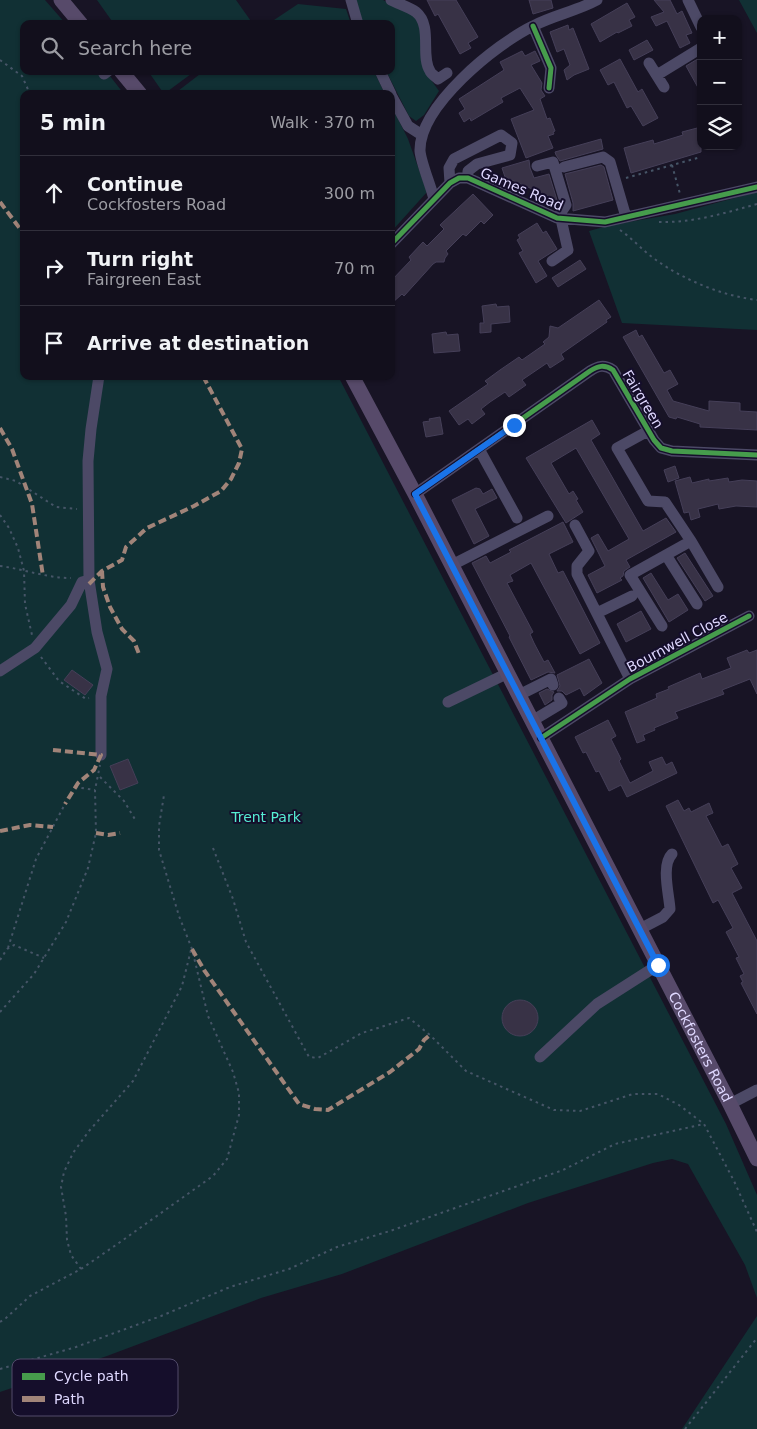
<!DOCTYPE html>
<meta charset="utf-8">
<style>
body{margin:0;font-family:"DejaVu Sans",sans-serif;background:#1b1825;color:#f1f3f6}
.controls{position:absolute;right:15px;top:15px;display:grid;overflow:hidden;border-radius:10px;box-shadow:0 1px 4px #0004}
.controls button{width:45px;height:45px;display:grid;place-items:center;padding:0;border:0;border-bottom:1px solid #312f3b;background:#120f1c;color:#f1f3f6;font:25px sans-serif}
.stop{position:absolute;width:15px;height:15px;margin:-11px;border:4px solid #1a73e8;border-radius:50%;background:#fff}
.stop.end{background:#1a73e8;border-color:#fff;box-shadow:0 1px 5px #0008}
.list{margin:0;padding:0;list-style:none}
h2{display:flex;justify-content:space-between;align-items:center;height:65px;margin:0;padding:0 20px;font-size:21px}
h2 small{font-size:16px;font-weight:400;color:#9c9ca3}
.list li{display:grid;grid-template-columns:32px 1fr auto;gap:15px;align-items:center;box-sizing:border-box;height:75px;padding:0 20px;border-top:1px solid #312f3b}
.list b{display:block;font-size:19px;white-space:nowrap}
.list p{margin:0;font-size:16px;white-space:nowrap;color:#9c9ca3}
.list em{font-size:16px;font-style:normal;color:#9c9ca3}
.icon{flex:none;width:28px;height:28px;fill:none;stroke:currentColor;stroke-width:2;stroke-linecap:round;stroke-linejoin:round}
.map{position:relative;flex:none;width:757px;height:1429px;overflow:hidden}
.search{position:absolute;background:#120f1c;box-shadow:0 1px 4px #0004;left:20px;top:20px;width:375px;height:55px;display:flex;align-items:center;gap:12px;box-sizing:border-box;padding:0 18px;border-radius:10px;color:#9c9ca3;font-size:19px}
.panel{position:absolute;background:#120f1c;box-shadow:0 1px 4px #0004;left:20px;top:90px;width:375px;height:290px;border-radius:10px}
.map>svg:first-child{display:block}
.green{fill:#113034}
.building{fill:#383246;stroke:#453f58}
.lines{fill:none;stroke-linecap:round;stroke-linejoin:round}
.path{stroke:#465567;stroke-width:2;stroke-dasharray:2.5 4;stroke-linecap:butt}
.minor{stroke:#4c4966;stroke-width:11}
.major{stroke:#574a6a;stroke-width:15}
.quiet{stroke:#a18479;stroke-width:4;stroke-dasharray:8 4;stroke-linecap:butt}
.cycleway-casing{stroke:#150e2b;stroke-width:8}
.cycleway{stroke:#469c4c;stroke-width:5}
.route{stroke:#1a73e8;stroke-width:6}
.labels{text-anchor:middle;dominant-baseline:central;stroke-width:4;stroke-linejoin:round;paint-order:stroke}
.street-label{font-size:14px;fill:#dfd8ff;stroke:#150e2b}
.park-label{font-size:14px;fill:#56edd3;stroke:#150e2b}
.key{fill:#150e2b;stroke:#524b6b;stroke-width:1}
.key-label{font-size:14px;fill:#dfd8ff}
</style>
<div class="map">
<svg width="757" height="1429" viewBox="0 0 757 1429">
<rect width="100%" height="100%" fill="#181425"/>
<path class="green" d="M0 0H45L66 24H24V71H106L124 94H24V376H338L726 1124 757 1195V1298L745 1265 688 1164 672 1159 653 1163 528 1203 342 1274 261 1298 107 1356 0 1392Z
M97 0H236L253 24H114Z
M356 0H383L416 17 422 36 426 73 439 91 424 115 416 121 409 116 386 71H391V24H362Z
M739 0H757V33Z
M298 4 346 9 351 24H268Z
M148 71H195L164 94Z
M204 71H374L385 94H174Z
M391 105 408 139 427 192 391 232Z
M757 192V330L622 323 589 231 611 225 675 214Z
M757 1316V1429H682Z"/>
<path class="building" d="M427 0H456L478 37 468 43 471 48 460 54 438 14 435 16Z
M529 0H551L553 8 533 14Z
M654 0H670L677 14 682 11 692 33 686 35 690 43 680 48 667 21 656 26 651 17 664 12Z
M627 3 635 17 629 20 632 26 618 33 617 32 600 42 591 24Z
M568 25 569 30 573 28 589 69 574 75 567 80 564 70 570 65 564 49 557 52 550 32Z
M647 40 653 50 634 60 629 50Z
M522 51 525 56 535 51 540 61 531 65 542 83 541 90 545 96 540 99 547 119 550 118 555 131 553 132 554 134 548 136 553 148 526 158 511 119 534 110 520 88 501 98 503 102 471 121 470 118 464 122 459 113 465 109 459 99 504 70 500 62Z
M701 57V93L686 66Z
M620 59 638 92 642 89 658 118 643 126 631 106 627 108 614 82 608 85 600 70Z
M701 127V152L631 173 624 148 653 140 654 144 683 135 682 132Z
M601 139 603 149 560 161 556 155 555 152Z
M529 160 530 168 534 178 549 174 557 200 505 177 502 168Z
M601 165 604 167 613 200 573 211V203L565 174Z
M473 194 493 215 484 224 481 221 466 236 463 234 446 251 448 254 445 258 444 262H436L433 264 404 296 402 294 391 304V281L411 260 409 257 423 242 427 246 444 229 440 225Z
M537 223 543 233 546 231 557 249 538 261 547 276 536 283 519 253 523 251 517 240 520 238 518 235Z
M580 260 586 269 558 287 552 278Z
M599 300 611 317 606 320 607 322 561 354 564 359 550 368 547 363 522 380 526 385 509 397 505 392 490 402 481 409 485 414 472 424 468 419 459 425 449 411 488 384 485 381 500 370 519 357 522 360 545 344 543 342 549 337 550 326 558 328Z
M496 304 497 307 509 306 510 322 491 324V332L480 333V323H484L482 306Z
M636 330 639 337 642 335 664 373 670 370 678 384 667 390 673 401 709 411V401L740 403V411L757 412V430L700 427V424L677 417 676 419 669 417 623 337Z
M446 332 447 335 458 334 460 351 434 353 432 334Z
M440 417 443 434 426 437 423 422 430 421 429 419Z
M592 420 600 434 591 440 643 531 666 518 676 532 626 560 630 567 624 571 623 576 620 578 622 580 597 593 588 575 605 566 591 538 598 534 608 551 629 539 576 448 551 463 569 494 573 491 578 499 576 500 583 512 566 523 526 458Z
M675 466 679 478 668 482 664 470Z
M690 477 692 483 709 479V481L728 478 729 482 742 480 757 481V507L736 506 719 509 718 504 698 509 700 517 691 520 689 512 684 513 675 481Z
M476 488 480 489 483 494 492 489 497 498 475 509 489 536 474 544 452 500Z
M563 522 573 542 549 554 558 573 563 571 600 643 580 654 531 563 510 575 513 581 507 583 533 632 530 634 534 643 544 662 548 660 555 673 548 672 531 680 509 637 510 636 472 563 486 556 490 563 511 552 509 550Z
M685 553 713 596 705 601 677 558Z
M651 573 668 600 678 594 688 610 669 622 643 578Z
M641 611 651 629 626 642 617 624Z
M747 650 749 653 757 650V694L750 679 722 690 724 694 675 712 678 718 654 728 655 730 643 735 645 740 637 743 625 712 657 698 656 694 669 689 668 687 700 673 702 679 731 668 727 658Z
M589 659 602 683 584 696 580 688 566 695 562 691H557L560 686 557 675Z
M72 670 93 685 85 695 64 680Z
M547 689 554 692 552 695V700L545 705 539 693Z
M608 720 616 736 611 739 621 759 619 761 630 783 653 771 649 762 662 757 666 765 672 762 677 773 627 797 621 785 609 791 599 771 596 772 586 752 583 753 575 737Z
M128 759 138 783 120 790 110 766Z
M678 800 684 811 689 808 691 812 709 803 713 813 706 816 722 847 728 844 738 864 731 868 742 888 732 893 757 941V1014L741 983 743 982 740 976 744 974 736 958 739 957 726 932 733 928 718 900 713 903 666 806Z
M502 1018a18 18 0 1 1 36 0a18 18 0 1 1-36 0Z"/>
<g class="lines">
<path class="path" d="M0 60 22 76 30 94
M672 165 680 194
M626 178 701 157
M659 222C693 223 725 213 757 204
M620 230C633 239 643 251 656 260 684 280 723 296 757 300
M0 477 16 481 56 507 77 509
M0 515 9 528 18 548 24 571 25 604 32 635
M0 566C24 569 46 578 71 578
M41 657 59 681 86 699 89 698
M100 777 124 801 136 821
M75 787 95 790
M213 848 233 899 246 942 309 1057 318 1058 362 1033 409 1018 430 1035 466 1071 554 1110 580 1111 633 1094H658L679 1105 704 1124 734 1181 757 1232
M8 948 36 859 65 804
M0 960 7 949 14 945 44 958
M0 1012 34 974 66 922 88 868 96 833 95 790 100 765
M81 1269 71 1255 67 1240 66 1216 61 1187 64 1172 73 1153 89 1131 133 1081 182 986 191 950
M0 1322 6 1318 30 1296 81 1269 116 1245 213 1176 227 1159 239 1115V1093L233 1072 208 1016 192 949 179 916 159 850V826L164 795
M0 1369 76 1347 161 1316 230 1287 289 1269 337 1247 390 1231 563 1170 615 1144 704 1124
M685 1429 757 1338"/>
<path class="minor" d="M351 0 358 24
M391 0C399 4 409 7 416 12 433 26 420 56 430 71 431 74 436 77 438 79L447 73
M688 0 701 27
M533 26 551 68 549 88
M649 63 664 87
M380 71 391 94
M104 74 108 71
M657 75 701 48
M391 95 408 126 422 135
M537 166 553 162 566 205 557 218
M564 167 603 157 610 162 626 217
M450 183 449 168 454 159 501 135 512 143 510 155 477 164 468 171V178
M434 199C431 186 421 163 420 151 419 106 496 44 533 26 554 15 577 11 597 0
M391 244 450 183 459 178H468L557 218 605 222 757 187
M552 261 568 250 561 219
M99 376 91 429 88 461 89 580 97 632 107 669 101 696V755
M648 431 617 448 648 501 665 502 691 541 630 575 662 626
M479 449 517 518
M415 494 590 371C598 366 604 364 613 370L654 440 661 448 672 451 757 455
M575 525 589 551 577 566V574L630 679
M691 541 718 587
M666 555 697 604
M452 565 548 516
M597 613 632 596
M0 671 35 648 71 605 82 582 89 580
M519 695 551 679 553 685
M448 702 508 673
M532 721 562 703 559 698
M541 738 630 679 749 616
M640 929 663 917 670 909C669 894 661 865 672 854
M540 1057 597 1004 658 965
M730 1104 757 1090"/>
<g class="major">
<path d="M61 0 81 24"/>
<path d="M121 71 140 94"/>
<path id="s1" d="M352 376 415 494 730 1104 757 1159"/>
</g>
<path class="quiet" d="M0 202 24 234
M0 428 12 449 32 504 43 576
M102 571 103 587 110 607 122 629 134 641 139 654
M89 584 102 571 122 560 126 547 147 528 194 506 221 491 231 479 239 463 242 449 203 376
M53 750 101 755 94 770 78 783 65 804
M0 831 30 825 53 827
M96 833 108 835 120 833
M192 949 204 970 299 1104 315 1109 328 1110 390 1072 419 1049 424 1040 430 1035"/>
<defs>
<path id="cycleway" d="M533 26 551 68 549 88
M391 244 450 183 459 178H468L557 218 605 222 757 187
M415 494 590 371C598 366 604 364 613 370L654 440 661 448 672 451 757 455
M541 738 630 679 749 616"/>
</defs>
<use href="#cycleway" class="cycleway-casing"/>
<use href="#cycleway" class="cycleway"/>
</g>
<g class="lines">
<path class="route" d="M514 425 415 494 658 965"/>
</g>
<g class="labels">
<g class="street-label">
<text transform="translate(522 189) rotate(23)">Games Road</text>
<text transform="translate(643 399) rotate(59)">Fairgreen</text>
<text transform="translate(677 642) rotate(-28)">Bournwell Close</text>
<text stroke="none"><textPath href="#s1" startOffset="756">Cockfosters Road</textPath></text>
</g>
<g class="park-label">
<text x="266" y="817">Trent Park</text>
</g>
</g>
<rect x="12" y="1359" width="166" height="57" rx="8" class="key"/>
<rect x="22" y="1373" width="23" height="7" fill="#469c4c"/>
<rect x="22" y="1396" width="23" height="6" fill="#a18479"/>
<g class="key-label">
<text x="54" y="1381">Cycle path</text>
<text x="54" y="1404">Path</text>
</g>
</svg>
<div class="controls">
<button>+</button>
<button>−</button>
<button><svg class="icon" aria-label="layers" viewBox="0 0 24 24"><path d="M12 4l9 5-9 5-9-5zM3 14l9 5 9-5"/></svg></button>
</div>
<div class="stop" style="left:658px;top:965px"></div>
<div class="stop end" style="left:514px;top:425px"></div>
<div class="search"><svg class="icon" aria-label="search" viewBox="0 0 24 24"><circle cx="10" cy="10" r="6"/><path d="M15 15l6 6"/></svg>Search here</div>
<section class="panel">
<h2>5 min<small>Walk · 370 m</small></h2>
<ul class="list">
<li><svg class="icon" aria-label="ahead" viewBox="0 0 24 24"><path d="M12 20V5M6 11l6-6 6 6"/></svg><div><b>Continue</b><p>Cockfosters Road</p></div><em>300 m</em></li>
<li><svg class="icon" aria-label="right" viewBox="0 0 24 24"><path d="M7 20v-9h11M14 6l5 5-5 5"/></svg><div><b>Turn right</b><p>Fairgreen East</p></div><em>70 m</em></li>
<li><svg class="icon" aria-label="arrive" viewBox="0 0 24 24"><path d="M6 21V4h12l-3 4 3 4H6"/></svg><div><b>Arrive at destination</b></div></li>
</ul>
</section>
</div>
